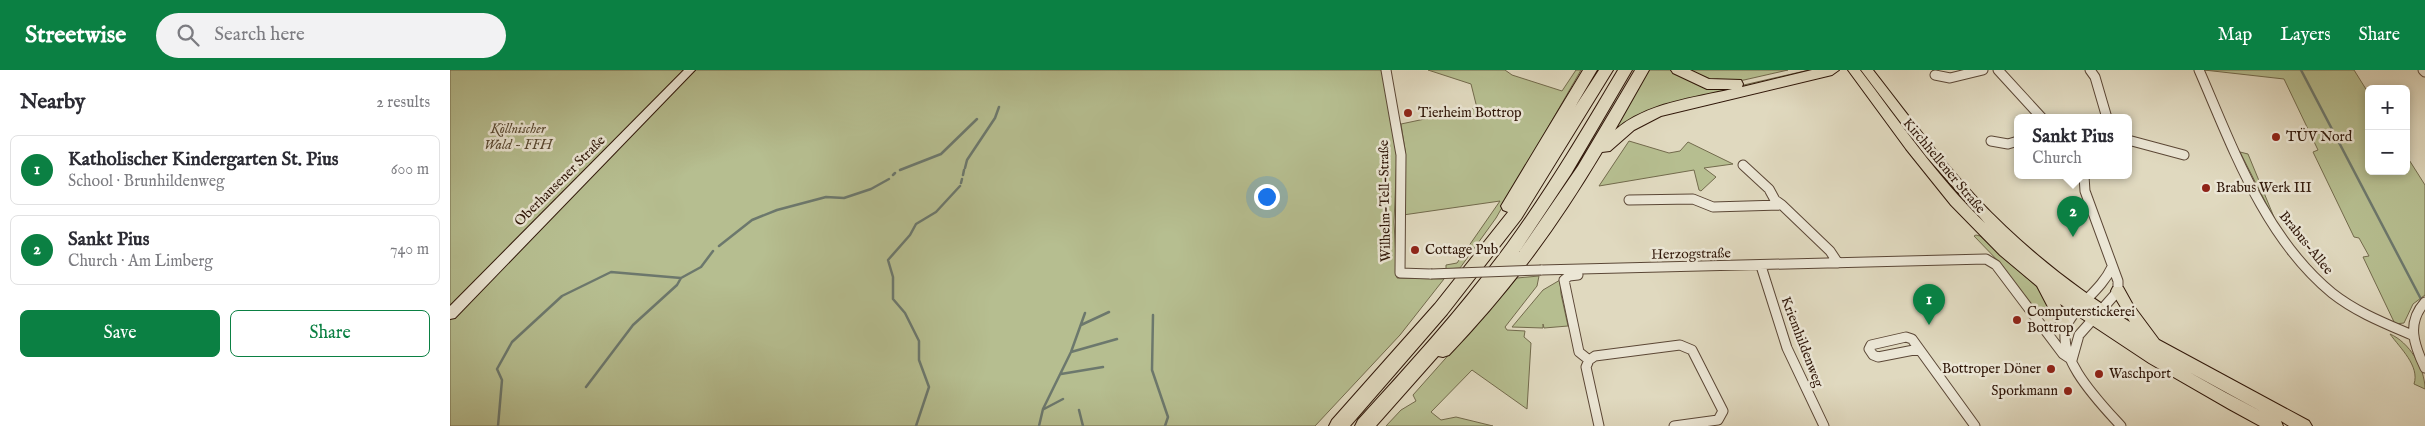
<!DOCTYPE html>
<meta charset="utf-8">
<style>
body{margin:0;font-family:"IM FELL English",serif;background:#f2f2f3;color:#2b2b33}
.controls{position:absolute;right:15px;top:15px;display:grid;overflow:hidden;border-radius:8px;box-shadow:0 2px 8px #0003}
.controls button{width:45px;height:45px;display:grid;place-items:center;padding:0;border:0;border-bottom:1px solid #e1e1e2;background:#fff;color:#2b2b33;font:25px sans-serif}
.you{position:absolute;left:816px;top:126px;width:18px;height:18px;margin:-12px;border:4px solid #fff;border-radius:50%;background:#1a73e8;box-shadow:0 0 0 8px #1a73e833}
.badge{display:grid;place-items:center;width:32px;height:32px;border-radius:50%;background:#0b8043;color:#fff;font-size:16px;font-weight:700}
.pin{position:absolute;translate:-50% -41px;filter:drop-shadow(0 1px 2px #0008)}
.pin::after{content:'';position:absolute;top:26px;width:18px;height:15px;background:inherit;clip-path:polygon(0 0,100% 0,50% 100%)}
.popup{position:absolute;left:1564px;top:44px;width:118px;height:65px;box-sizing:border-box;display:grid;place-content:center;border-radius:8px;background:#fff;filter:drop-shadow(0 1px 4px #0005);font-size:16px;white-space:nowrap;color:#7c7c81}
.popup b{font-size:19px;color:#2b2b33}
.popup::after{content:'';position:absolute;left:50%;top:100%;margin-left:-10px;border:10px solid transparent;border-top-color:#fff}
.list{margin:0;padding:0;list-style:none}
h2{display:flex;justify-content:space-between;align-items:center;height:65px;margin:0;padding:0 20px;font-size:21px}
h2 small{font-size:16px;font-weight:400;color:#7c7c81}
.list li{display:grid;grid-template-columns:32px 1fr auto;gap:15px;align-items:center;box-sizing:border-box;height:70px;margin:0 10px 10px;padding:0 10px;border:1px solid #e1e1e2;border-radius:8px}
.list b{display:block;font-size:19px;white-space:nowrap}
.list p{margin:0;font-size:16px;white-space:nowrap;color:#7c7c81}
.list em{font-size:16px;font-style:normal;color:#7c7c81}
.actions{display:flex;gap:10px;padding:15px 20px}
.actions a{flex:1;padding:11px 0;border:1px solid #0b8043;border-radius:8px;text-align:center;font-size:18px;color:#0b8043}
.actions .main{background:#0b8043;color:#fff}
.icon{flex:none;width:28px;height:28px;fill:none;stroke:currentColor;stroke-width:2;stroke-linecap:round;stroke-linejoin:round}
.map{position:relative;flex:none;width:1975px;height:356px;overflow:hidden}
header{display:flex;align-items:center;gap:30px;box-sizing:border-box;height:70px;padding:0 25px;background:#0b8043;color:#fff}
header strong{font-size:24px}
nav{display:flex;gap:28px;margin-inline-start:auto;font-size:18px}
.search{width:350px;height:45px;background:#f2f2f3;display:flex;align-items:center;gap:12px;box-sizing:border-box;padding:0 18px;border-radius:28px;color:#7c7c81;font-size:19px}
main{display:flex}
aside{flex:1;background:#fff}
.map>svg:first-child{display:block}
.green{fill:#b6be90;stroke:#726a4c}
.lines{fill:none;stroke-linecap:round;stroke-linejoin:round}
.stream{stroke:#6c786d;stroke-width:2.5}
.minor-casing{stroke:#5b4736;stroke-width:11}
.secondary-casing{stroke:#2f1608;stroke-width:2}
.primary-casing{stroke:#2f1608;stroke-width:2}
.motorway-casing{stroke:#2f1608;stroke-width:2}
.minor{stroke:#ebe6d5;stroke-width:9}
.secondary{fill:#ebe6d5;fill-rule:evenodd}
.primary{fill:#e0d9bf;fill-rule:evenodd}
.motorway{fill:#e0d9bf;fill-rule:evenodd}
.minor-bridge-casing{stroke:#5b4736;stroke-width:11;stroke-linecap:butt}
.minor-bridge{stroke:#ebe6d5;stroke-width:9}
.poi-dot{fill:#8f2418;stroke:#ebe6d5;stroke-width:2}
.labels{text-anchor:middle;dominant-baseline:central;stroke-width:5;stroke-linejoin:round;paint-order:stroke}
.poi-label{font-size:14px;fill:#2f1608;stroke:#ebe6d5;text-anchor:start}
.park-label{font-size:14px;font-style:italic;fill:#584831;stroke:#ebe6d5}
.street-label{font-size:14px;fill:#2f1608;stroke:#ebe6d5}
</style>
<header>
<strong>Streetwise</strong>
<div class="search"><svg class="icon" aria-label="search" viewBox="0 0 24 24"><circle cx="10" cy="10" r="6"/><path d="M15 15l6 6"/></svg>Search here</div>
<nav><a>Map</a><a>Layers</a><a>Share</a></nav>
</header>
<main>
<aside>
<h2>Nearby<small>2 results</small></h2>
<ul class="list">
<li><span class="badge">1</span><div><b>Katholischer Kindergarten St. Pius</b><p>School · Brunhildenweg</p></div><em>600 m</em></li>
<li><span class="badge">2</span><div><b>Sankt Pius</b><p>Church · Am Limberg</p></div><em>740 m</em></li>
</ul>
<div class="actions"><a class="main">Save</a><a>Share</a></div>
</aside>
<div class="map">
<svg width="1975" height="356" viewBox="0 0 1975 356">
<rect width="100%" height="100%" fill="#e0d9bf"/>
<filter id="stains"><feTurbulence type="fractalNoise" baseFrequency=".004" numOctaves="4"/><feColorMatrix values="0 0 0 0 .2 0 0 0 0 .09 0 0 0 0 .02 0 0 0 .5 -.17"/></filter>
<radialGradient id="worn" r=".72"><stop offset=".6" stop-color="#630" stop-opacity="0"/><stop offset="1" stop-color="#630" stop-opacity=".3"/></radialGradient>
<path class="green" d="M0 0H932L947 83 944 152 947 208 994 209 950 265 865 356H0Z
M978 0H1055L1062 5 1112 21 1126 0H1131L1046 148 1010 198 996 199V195L1007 193 1050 131 953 145 955 80 951 54 1027 38 1021 14Z
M1198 0H1223L1285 17 1359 0H1368L1224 34 1161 66Z
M1232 0H1338L1294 10 1272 13Z
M1754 0H1904L1919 24V101H1956V85L1975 115V225L1963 234 1954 253 1945 254 1913 187 1919 186 1909 168 1904 167 1863 82 1868 80 1834 9Z
M1179 71 1219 83 1230 81 1238 72 1283 94 1254 98 1266 107 1251 121 1249 120 1244 100 1149 116Z
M1790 82 1798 84 1826 152 1822 145Z
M1526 165 1530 166 1587 217 1604 238H1583L1551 194 1524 166Z
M1089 206 1087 216 1055 257 1057 260 1075 261 1074 267 1081 273 1077 339 1022 300 981 342 991 350 1006 347 1043 356H936L951 340 966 331 963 325 1067 208Z
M1110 210 1111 224 1118 256 1094 258 1093 254V258L1062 257 1093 220Z
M1940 264C1959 272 1975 298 1975 319L1964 314C1970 296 1950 278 1940 264Z"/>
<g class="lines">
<path class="stream" d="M1851 0 1972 231
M515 98 517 90 545 48 549 37
M450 100 491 84 527 49
M443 105 445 103
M513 105 514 100
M511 113 512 109
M269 176 302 150 327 140 376 127 394 128 421 119 439 109
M703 245 702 300 718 347 715 356
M631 255 659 242
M621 282 667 269
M611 304 653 297
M136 317 183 255 227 215 231 208 251 197 263 181
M594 339 613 329
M629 340 633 356
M48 356 52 310 47 299 62 272 112 226 161 202 231 208
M466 356 479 317 469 290V271L455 243 443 229V207L438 190 460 165 466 154 486 142 510 116
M589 356 593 339 621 282 635 243"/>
<defs>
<path id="minor" d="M936 0 951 85 950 203 981 204
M1548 0 1592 48
M1640 0 1645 7 1657 48
M1749 0C1783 78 1814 167 1882 223 1906 242 1934 253 1962 265
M1973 0 1975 2
M1485 5 1500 8 1533 0
M1678 70 1734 85
M1541 71 1558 74 1568 71
M1293 95 1319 119 1325 130 1332 135
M1179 130 1243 129 1263 137 1332 135 1380 181 1388 193
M1311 196 1337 278 1374 356
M1662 197C1651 220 1631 231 1619 251 1600 283 1652 335 1671 356
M1091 200 1536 189 1546 195 1613 284 1622 290
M1128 205 1119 206 1114 210 1129 282 1139 290 1136 297 1149 356
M1975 232C1956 253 1964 275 1975 298
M1469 279 1428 287 1423 285 1419 279 1421 275 1456 267 1462 269 1525 356
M1139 290 1145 286 1230 275 1242 280 1273 341 1268 350 1224 356
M1622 290 1629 265 1668 221V211L1635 121 1634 106"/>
<path id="secondary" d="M234 0H245L5 248 0 249V236Z"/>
<path id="primary" d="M1398 0H1410C1450 52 1487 107 1535 153L1476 86 1411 0H1423C1465 54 1506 110 1556 157 1594 193 1635 224 1680 252L1661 221 1663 217H1673L1683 235 1709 270 1859 351 1862 356H1839L1831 351 1833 356H1810L1779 339 1699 293 1610 234 1623 258 1621 262 1616 264 1611 262 1587 216 1550 185 1501 135 1456 79ZM1739 302 1812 342C1788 329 1763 316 1739 302Z"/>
<path id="motorway" d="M1133 0H1147L1125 37 1149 0H1163L1071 149 997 244 900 356H879L882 350 985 234 1058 142 1053 140 1051 136Z
M1168 0H1182L1121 104 1069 182 1128 96 1185 0H1199L1165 60C1196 33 1243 28 1282 19H1257L1223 3 1221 0H1240L1259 9 1291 10 1293 14 1292 17 1362 0H1389L1382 5 1211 46 1184 60 1160 81 1152 82C1106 159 1061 220 999 285L993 287 988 286 926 356H905L908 350C960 293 1012 236 1058 173 1098 118 1133 59 1168 0Z"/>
</defs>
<use href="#minor" class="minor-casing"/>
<use href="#secondary" class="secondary-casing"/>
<use href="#primary" class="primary-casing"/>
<use href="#motorway" class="motorway-casing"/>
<use href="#minor" class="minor"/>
<use href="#secondary" class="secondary"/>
<use href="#primary" class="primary"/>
<use href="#motorway" class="motorway"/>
<defs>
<path id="minor-bridge" d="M981 204 1091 200"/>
</defs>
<use href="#minor-bridge" class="minor-bridge-casing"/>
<use href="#minor-bridge" class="minor-bridge"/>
</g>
<g class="poi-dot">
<circle cx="958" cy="43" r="5"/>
<circle cx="1826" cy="67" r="5"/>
<circle cx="1756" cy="118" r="5"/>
<circle cx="965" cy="180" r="5"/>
<circle cx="1567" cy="250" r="5"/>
<circle cx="1601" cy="299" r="5"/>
<circle cx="1649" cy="304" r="5"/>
<circle cx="1618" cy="321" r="5"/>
</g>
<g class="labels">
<g class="poi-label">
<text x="968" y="43">Tierheim Bottrop</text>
<text x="1836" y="67">TÜV Nord</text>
<text x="1766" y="118">Brabus Werk III</text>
<text x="975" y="180">Cottage Pub</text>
<text x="1577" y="242">Computerstickerei<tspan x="1577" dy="16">Bottrop</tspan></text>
<text x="1591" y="299" text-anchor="end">Bottroper Döner</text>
<text x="1659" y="304">Waschport</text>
<text x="1608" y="321" text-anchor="end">Sporkmann</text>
</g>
<g class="park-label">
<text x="68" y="59">Köllnischer<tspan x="68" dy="16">Wald - FFH</tspan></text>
</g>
<g class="street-label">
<text transform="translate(1494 96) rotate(50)">Kirchhellener Straße</text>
<text transform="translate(110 111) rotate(-45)">Oberhausener Straße</text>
<text transform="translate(935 131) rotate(-91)">Wilhelm-Tell-Straße</text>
<text transform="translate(1856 173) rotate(51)">Brabus-Allee</text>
<text transform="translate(1241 184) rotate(-1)">Herzogstraße</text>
<text transform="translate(1352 272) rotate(69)">Kriemhildenweg</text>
</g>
</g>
<rect width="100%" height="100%" filter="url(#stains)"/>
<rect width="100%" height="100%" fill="url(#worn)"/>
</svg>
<div class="controls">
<button>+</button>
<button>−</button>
</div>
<div class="you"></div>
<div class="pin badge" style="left:1479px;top:255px">1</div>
<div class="pin badge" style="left:1623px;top:167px">2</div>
<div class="popup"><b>Sankt Pius</b>Church</div>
</div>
</main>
